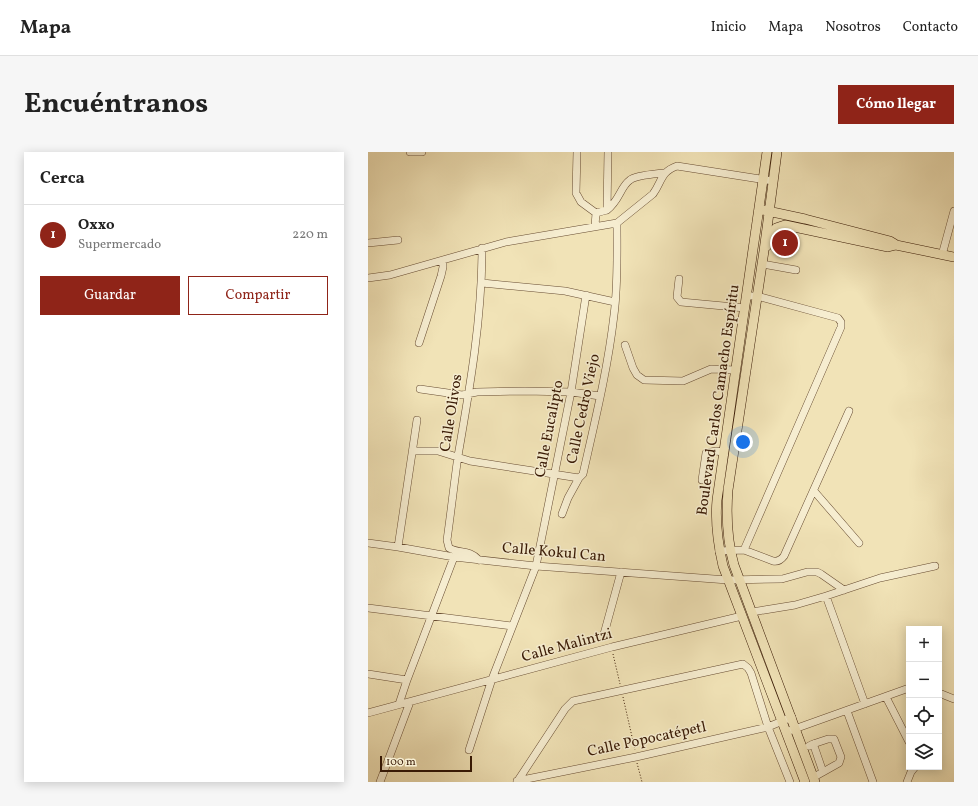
<!DOCTYPE html>
<html lang="es">
<meta charset="utf-8">
<style>
body{margin:0;font-family:Vollkorn,serif;background:#f6f6f6;color:#222}
.controls{position:absolute;right:12px;bottom:12px;display:grid;overflow:hidden;border-radius:0px;box-shadow:0 2px 10px #0003}
.controls button{width:36px;height:36px;display:grid;place-items:center;padding:0;border:0;border-bottom:1px solid #e0e0e0;background:#fff;color:#222;font:20px sans-serif}
.scale{position:absolute;left:12px;bottom:10px;width:92px;box-sizing:border-box;padding-left:4px;border:2px solid #391a05;border-top:0;font-size:11px;line-height:14px;white-space:nowrap;color:#391a05;-webkit-text-stroke:3px #f6edd0;paint-order:stroke}
.you{position:absolute;left:375px;top:290px;width:14px;height:14px;margin:-10px;border:3px solid #fff;border-radius:50%;background:#1a73e8;box-shadow:0 0 0 6px #1a73e833}
.badge{display:grid;place-items:center;width:26px;height:26px;border-radius:50%;background:#8f2418;color:#fff;font-size:13px;font-weight:700}
.pin{position:absolute;translate:-50% -50%;border:2px solid #fff;box-shadow:0 1px 4px #0006}
.list{margin:0;padding:0;list-style:none}
h2{display:flex;justify-content:space-between;align-items:center;height:52px;margin:0;padding:0 16px;font-size:17px}
h2 small{font-size:13px;font-weight:400;color:#767676}
.list li{display:grid;grid-template-columns:26px 1fr auto;gap:12px;align-items:center;box-sizing:border-box;height:60px;padding:0 16px;border-top:1px solid #e0e0e0}
.list b{display:block;font-size:15px;white-space:nowrap}
.list p{margin:0;font-size:13px;white-space:nowrap;color:#767676}
.list em{font-size:13px;font-style:normal;color:#767676}
.actions{display:flex;gap:8px;padding:12px 16px}
.actions a{flex:1;padding:9px 0;border:1px solid #8f2418;border-radius:0px;text-align:center;font-size:14px;color:#8f2418}
.actions .main{background:#8f2418;color:#fff}
.icon{flex:none;width:22px;height:22px;fill:none;stroke:currentColor;stroke-width:2;stroke-linecap:round;stroke-linejoin:round}
.map{position:relative;flex:none;width:586px;height:630px;overflow:hidden;border-radius:0px}
header{display:flex;align-items:center;gap:24px;box-sizing:border-box;height:56px;padding:0 20px;background:#fff;border-bottom:1px solid #e0e0e0}
header strong{font-size:19px}
nav{display:flex;gap:22px;margin-inline-start:auto;font-size:14px}
.intro{display:flex;align-items:center;justify-content:space-between;box-sizing:border-box;height:96px;padding:0 24px}
h1{margin:0;font-size:28px}
.button{padding:10px 18px;border-radius:0px;background:#8f2418;color:#fff;font-size:14px;font-weight:700}
main{display:flex;gap:24px;padding:0 24px}
aside{flex:1;background:#fff;border-radius:0px;box-shadow:0 2px 10px #0003}
.map>svg:first-child{display:block}
.lines{fill:none;stroke-linecap:round;stroke-linejoin:round}
.minor-casing{stroke:#674c32;stroke-width:8}
.major-casing{stroke:#391a05;stroke-width:10}
.path{stroke:#391a05;stroke-width:1;stroke-dasharray:1 2;stroke-linecap:butt}
.minor{stroke:#f6edd0;stroke-width:7}
.major{stroke:#f1e3b7;stroke-width:9}
.labels{text-anchor:middle;dominant-baseline:central;stroke-width:3;stroke-linejoin:round;paint-order:stroke}
.street-label{font-size:15px;fill:#391a05;stroke:#f6edd0}
</style>
<header>
<strong>Mapa</strong>
<nav><a>Inicio</a><a>Mapa</a><a>Nosotros</a><a>Contacto</a></nav>
</header>
<div class="intro"><h1>Encuéntranos</h1><a class="button">Cómo llegar</a></div>
<main>
<aside>
<h2>Cerca<small></small></h2>
<ul class="list">
<li><span class="badge">1</span><div><b>Oxxo</b><p>Supermercado</p></div><em>220 m</em></li>
</ul>
<div class="actions"><a class="main">Guardar</a><a>Compartir</a></div>
</aside>
<div class="map">
<svg width="586" height="630" viewBox="0 0 586 630">
<rect width="100%" height="100%" fill="#f1e3b7"/>
<filter id="stains"><feTurbulence type="fractalNoise" baseFrequency=".005" numOctaves="4"/><feColorMatrix values="0 0 0 0 .2 0 0 0 0 .09 0 0 0 0 .02 0 0 0 .5 -.17"/></filter>
<radialGradient id="worn" r=".72"><stop offset=".6" stop-color="#630" stop-opacity="0"/><stop offset="1" stop-color="#630" stop-opacity=".3"/></radialGradient>
<g class="lines">
<defs>
<path id="minor" d="M42 0H54
M209 0 208 41 213 50 228 61
M239 58C252 48 252 35 262 28 268 23 288 22 296 21
M227 74 228 61 239 58 240 0
M0 91 30 88
M574 103 586 59
M394 112 428 118
M0 126 22 123 138 90 249 71 285 42C294 30 292 20 309 14L405 29
M311 127 309 145 313 150 377 156
M114 131 197 139 247 150
M51 191 73 124 75 115V108
M257 193 265 216 269 223 276 228 315 229 343 217 367 218
M52 237 94 243 109 240 157 239 203 240 232 244
M46 299H70L102 309 211 326
M334 328 338 301 348 299 355 300
M446 339 491 391
M194 362 200 346 211 326 215 322C227 269 240 216 246 163 250 133 249 102 249 71
M0 391 30 395 86 405 168 414 360 428 414 427 439 420H449L453 422 476 438
M30 395 49 268
M376 398 473 175V170L470 166 389 144H378
M351 399 376 398 405 409C410 410 413 408 416 404L481 259
M111 408C101 397 92 402 81 396L79 388C83 360 86 332 90 304 102 235 114 166 114 96
M458 444 497 552
M0 456 144 474
M384 460 427 453 458 444 512 426 567 414
M236 482 253 420
M0 522 39 528
M571 541 586 547
M518 545 541 590
M31 552 39 528 86 405
M479 559 505 630
M0 561 244 495 374 464
M418 580 541 536
M445 592 460 587H466L473 605 471 611 455 620
M441 594 445 592 446 594 455 620 446 625
M101 598 124 527 168 414 203 240 218 143
M149 629 268 605 400 575 424 565
M12 630 42 550
M149 630 197 557 205 549 375 512 380 516 383 521 400 575 422 630
M539 630 543 620 547 615"/>
<path id="major" d="M399 0 349 348C347 370 350 392 355 414L437 630
M409 0 396 99 360 338C358 364 359 388 366 413L447 630
M395 58 437 67 522 89 527 92
M399 94 408 76 417 73 520 95 528 93 586 105"/>
</defs>
<use href="#minor" class="minor-casing"/>
<use href="#major" class="major-casing"/>
<path class="path" d="M245 502 252 532
M255 545 267 598
M269 611 274 630"/>
<use href="#minor" class="minor"/>
<use href="#major" class="major"/>
</g>
<g class="labels">
<g class="street-label">
<text transform="translate(351 248) rotate(-82)">Boulevard Carlos Camacho Espíritu</text>
<text transform="translate(216 257) rotate(-78)">Calle Cedro Viejo</text>
<text transform="translate(84 261) rotate(-81)">Calle Olivos</text>
<text transform="translate(182 277) rotate(-79)">Calle Eucalipto</text>
<text transform="translate(186 401) rotate(5)">Calle Kokul Can</text>
<text transform="translate(199 494) rotate(-15)">Calle Malintzi</text>
<text transform="translate(279 588) rotate(-12)">Calle Popocatépetl</text>
</g>
</g>
<rect width="100%" height="100%" filter="url(#stains)"/>
<rect width="100%" height="100%" fill="url(#worn)"/>
</svg>
<div class="controls">
<button>+</button>
<button>−</button>
<button><svg class="icon" aria-label="locate" viewBox="0 0 24 24"><circle cx="12" cy="12" r="6"/><path d="M12 2v4M12 18v4M2 12h4M18 12h4"/></svg></button>
<button><svg class="icon" aria-label="layers" viewBox="0 0 24 24"><path d="M12 4l9 5-9 5-9-5zM3 14l9 5 9-5"/></svg></button>
</div>
<div class="scale">100 m</div>
<div class="you"></div>
<div class="pin badge" style="left:417px;top:91px">1</div>
</div>
</main>
